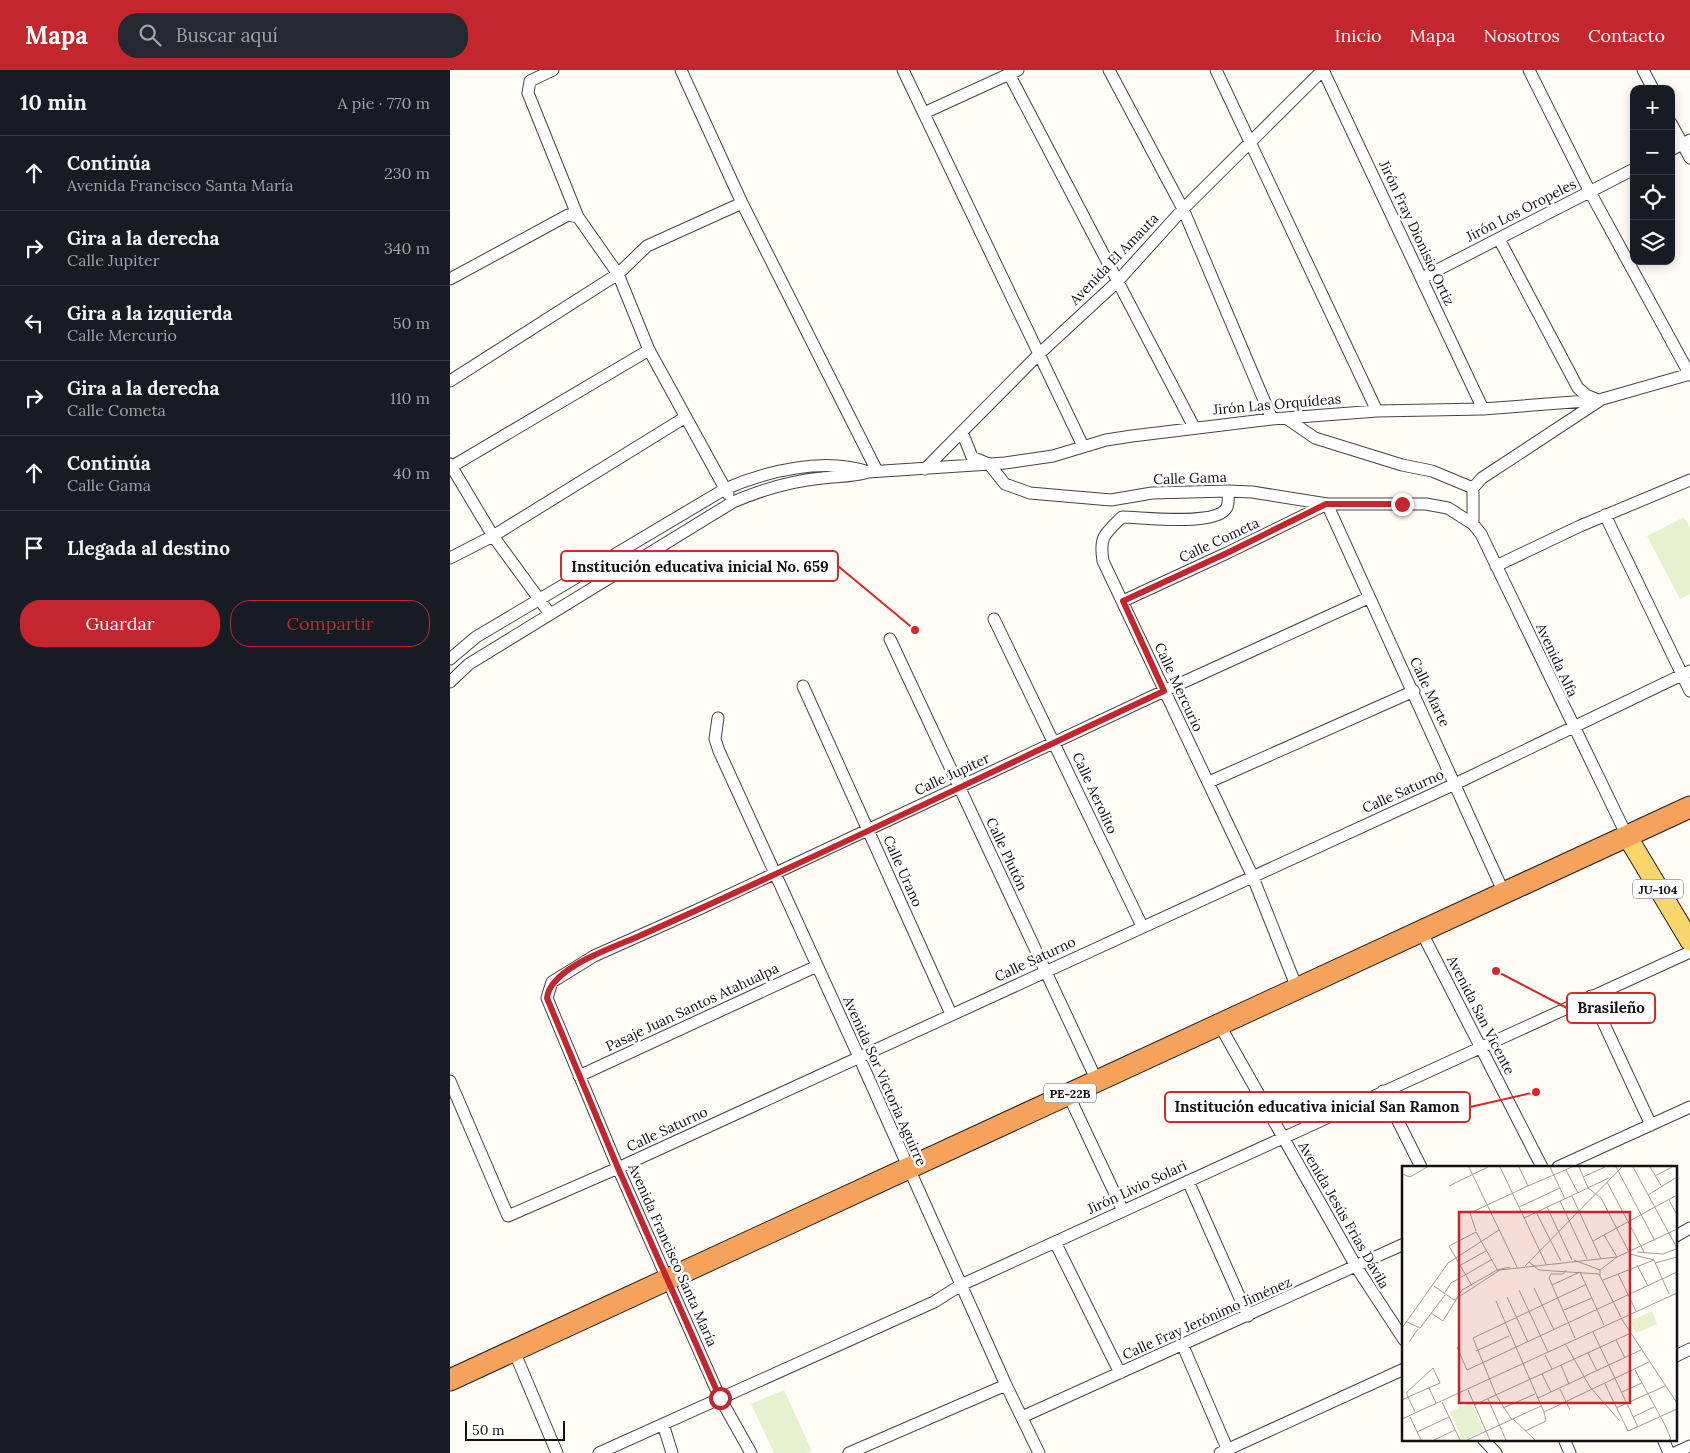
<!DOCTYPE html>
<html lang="es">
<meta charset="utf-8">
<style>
body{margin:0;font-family:Lora,serif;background:#242831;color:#f1f3f6}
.controls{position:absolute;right:15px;top:15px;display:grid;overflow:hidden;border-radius:10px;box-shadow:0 2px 12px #0003}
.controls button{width:45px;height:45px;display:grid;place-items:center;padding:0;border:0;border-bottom:1px solid #363941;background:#171b24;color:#f1f3f6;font:25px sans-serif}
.scale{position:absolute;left:15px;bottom:12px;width:100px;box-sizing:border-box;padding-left:5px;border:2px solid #111;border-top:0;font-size:14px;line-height:18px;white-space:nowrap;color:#111;-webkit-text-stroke:4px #fff;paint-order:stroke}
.stop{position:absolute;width:15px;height:15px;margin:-11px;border:4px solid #c4262e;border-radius:50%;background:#fff}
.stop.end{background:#c4262e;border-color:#fff;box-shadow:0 1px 5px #0008}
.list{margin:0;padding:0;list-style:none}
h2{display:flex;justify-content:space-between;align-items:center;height:65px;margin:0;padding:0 20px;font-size:21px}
h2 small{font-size:16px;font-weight:400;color:#9ea1a6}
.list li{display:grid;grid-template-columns:32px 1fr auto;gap:15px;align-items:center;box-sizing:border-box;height:75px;padding:0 20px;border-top:1px solid #363941}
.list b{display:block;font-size:19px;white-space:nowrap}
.list p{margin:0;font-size:16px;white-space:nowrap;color:#9ea1a6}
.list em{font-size:16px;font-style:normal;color:#9ea1a6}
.actions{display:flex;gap:10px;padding:15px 20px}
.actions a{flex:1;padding:11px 0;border:1px solid #c4262e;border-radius:20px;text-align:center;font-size:18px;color:#c4262e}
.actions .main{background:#c4262e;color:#fff}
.icon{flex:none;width:28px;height:28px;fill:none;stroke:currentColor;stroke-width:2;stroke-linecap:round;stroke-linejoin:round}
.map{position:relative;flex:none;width:1240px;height:1383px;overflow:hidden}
header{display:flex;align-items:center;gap:30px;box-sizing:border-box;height:70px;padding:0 25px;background:#c4262e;color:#fff}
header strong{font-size:24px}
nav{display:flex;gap:28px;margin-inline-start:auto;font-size:18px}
.search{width:350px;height:45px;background:#242831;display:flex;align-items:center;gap:12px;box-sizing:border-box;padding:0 18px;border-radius:20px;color:#9ea1a6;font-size:19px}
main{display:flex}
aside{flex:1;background:#171b24}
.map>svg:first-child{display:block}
.pitch{fill:#e6f2cf}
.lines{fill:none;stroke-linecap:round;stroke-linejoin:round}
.street-casing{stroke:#444;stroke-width:13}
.primary-casing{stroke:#222;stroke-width:21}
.highway-casing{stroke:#222;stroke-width:23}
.street{stroke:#fff;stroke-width:11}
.primary{stroke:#f9d66b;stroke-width:19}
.highway{stroke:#f5a25d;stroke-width:21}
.route{stroke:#c4262e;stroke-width:6}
.labels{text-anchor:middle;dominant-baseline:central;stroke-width:5;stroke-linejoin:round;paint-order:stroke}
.shield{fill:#fff;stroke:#585858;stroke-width:1}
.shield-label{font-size:12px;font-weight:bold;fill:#111}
.street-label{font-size:14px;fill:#111;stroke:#fff}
.inset-road{fill:none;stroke:#a09f9a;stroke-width:1}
.view{fill:#c4262e;fill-opacity:0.15;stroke:#c4262e;stroke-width:2.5}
.inset-edge{fill:none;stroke:#111;stroke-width:2.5}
.leader{fill:none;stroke:#d62828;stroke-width:2}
.callout-dot{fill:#d62828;stroke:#fff;stroke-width:2}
.callout{fill:#fff;stroke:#d62828;stroke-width:2}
.callout-label{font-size:15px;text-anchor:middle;font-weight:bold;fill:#111}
</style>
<header>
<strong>Mapa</strong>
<div class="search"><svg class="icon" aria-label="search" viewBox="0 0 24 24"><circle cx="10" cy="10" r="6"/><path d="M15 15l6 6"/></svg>Buscar aquí</div>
<nav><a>Inicio</a><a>Mapa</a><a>Nosotros</a><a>Contacto</a></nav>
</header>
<main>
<aside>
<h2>10 min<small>A pie · 770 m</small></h2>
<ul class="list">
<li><svg class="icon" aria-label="ahead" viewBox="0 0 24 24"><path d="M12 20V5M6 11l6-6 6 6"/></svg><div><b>Continúa</b><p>Avenida Francisco Santa María</p></div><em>230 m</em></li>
<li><svg class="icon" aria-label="right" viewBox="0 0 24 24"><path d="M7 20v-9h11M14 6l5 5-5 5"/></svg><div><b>Gira a la derecha</b><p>Calle Jupiter</p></div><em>340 m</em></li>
<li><svg class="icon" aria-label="left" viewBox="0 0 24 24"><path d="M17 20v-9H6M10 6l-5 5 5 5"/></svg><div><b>Gira a la izquierda</b><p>Calle Mercurio</p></div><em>50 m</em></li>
<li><svg class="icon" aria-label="right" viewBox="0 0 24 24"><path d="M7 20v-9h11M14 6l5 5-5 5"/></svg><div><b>Gira a la derecha</b><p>Calle Cometa</p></div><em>110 m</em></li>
<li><svg class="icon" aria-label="ahead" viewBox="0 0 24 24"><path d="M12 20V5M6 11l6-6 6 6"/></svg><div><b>Continúa</b><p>Calle Gama</p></div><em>40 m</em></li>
<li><svg class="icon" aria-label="arrive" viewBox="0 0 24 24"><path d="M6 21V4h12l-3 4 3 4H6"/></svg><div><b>Llegada al destino</b></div></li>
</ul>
<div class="actions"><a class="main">Guardar</a><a>Compartir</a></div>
</aside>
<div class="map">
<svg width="1240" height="1383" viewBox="0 0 1240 1383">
<rect width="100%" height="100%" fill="#fffdf5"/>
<path class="pitch" d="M1234 447 1240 458V524L1230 529 1197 466Z
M334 1320 362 1381 357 1383H324L301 1334Z"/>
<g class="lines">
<defs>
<path id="street" d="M103 0 80 11 78 23 128 147
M231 0 292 133 427 401
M453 0 633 376
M659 0 733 139 822 349
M766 0 927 341
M873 0 1033 339
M1079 0 1140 122 1240 305
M1193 0 1203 19
M559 4 744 357
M474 43 568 0
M1221 53 1240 88
M1221 80 1240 70
M1049 169 1128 318 1136 325 1148 330
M972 208 1184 99
M0 209 118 145 128 147 168 204 199 280 278 424
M0 311 168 204 197 176 292 133
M836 348 865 368 952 395 982 401 1023 418V454
M512 362 522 387 539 394 555 414 580 423 661 430 702 423 778 421 802 422 877 434H976L998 438 1023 454 1031 464 1177 766
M0 394 43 466 100 544
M1 397 199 280
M475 399 589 284 667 212 733 139 873 0
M1023 418 1032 408 1149 331
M778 421C778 426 779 433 777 437 768 457 693 447 672 447 655 464 649 466 653 491L802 805 847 918
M1155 445 1240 621
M0 488 43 466 234 348
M1046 496 1130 456 1240 410
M673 531 777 483 877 434 1054 823
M544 549 692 856
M440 569 647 1011
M0 589 26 567 275 419C316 401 374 387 418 402
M0 612 19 594 283 432C311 420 341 411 372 408 388 406 402 407 418 402L555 393 603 386 656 370 682 366 822 349 927 341 1033 339 1149 330 1240 304
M353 616 501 944
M268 648 265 669 269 681 409 987 556 1315 589 1383
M759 712 964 621
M971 861 1092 1097
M1141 926 1201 1055
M769 954 907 1198 954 1270
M129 1006 367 896
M0 1011 58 1146 168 1098 1005 714 1240 601
M933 1021 971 1097
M618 1024 673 1141
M1108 1097 1240 1037
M738 1111 798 1246
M1226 1166 1240 1158
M605 1172 670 1303
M733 1276 779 1383
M64 1281 107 1383
M1226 1286 1240 1279
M572 1347 954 1174
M213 1354 222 1383
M1033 1369 1046 1383
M1114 1369 1120 1383
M1213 1369 1219 1383
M149 1383 484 1232 511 1215 1240 882
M301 1383 270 1328 168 1098 97 928 102 912 144 886 247 840 714 621 918 528
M399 1383 556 1315
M770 1383 954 1299
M1225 1383 1240 1376"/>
<path id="primary" d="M1177 766 1240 871"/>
<path id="highway" d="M0 1310 1240 737"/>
</defs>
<use href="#street" class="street-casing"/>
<use href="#primary" class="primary-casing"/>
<use href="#highway" class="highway-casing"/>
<use href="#street" class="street"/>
<use href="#primary" class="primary"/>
<use href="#highway" class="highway"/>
</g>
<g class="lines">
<path class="route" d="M270 1328 168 1098 97 928C100 898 162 878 187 867 364 789 538 703 714 621L673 531 777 483 876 434H952"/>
</g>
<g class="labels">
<g class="shield">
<rect x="1183" y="809.5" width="50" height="19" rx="4"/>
<rect x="594" y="1013.5" width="52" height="19" rx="4"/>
</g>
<g class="shield-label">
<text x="1208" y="819">JU-104</text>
<text x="620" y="1023">PE-22B</text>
</g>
<g class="street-label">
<text transform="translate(1071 140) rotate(-27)">Jirón Los Oropeles</text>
<text transform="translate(967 163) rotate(65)">Jirón Fray Dionisio Ortiz</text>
<text transform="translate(664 189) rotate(-46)">Avenida El Amauta</text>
<text transform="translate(827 334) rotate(-5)">Jirón Las Orquídeas</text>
<text transform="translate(740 408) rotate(-2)">Calle Gama</text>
<text transform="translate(769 470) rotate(-25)">Calle Cometa</text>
<text transform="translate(1107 590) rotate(65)">Avenida Alfa</text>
<text transform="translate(729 617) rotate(65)">Calle Mercurio</text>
<text transform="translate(980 622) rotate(65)">Calle Marte</text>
<text transform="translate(502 704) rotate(-25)">Calle Jupiter</text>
<text transform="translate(953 721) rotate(-24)">Calle Saturno</text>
<text transform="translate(645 723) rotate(65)">Calle Aerolito</text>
<text transform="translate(557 784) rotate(65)">Calle Plutón</text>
<text transform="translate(453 801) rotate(66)">Calle Urano</text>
<text transform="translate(585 889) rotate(-25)">Calle Saturno</text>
<text transform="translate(242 937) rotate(-25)">Pasaje Juan Santos Atahualpa</text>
<text transform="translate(1031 945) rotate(63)">Avenida San Vicente</text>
<text transform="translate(435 1011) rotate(66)">Avenida Sor Victoria Aguirre</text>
<text transform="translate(217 1059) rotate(-25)">Calle Saturno</text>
<text transform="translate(687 1117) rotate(-25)">Jirón Livio Solari</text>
<text transform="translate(894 1145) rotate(60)">Avenida Jesús Frias Dávila</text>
<text transform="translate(223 1185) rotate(66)">Avenida Francisco Santa María</text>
<text transform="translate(757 1248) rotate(-24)">Calle Fray Jerónimo Jiménez</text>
</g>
</g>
<g transform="translate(952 1096)">
<rect width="275" height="275" fill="#fffdf5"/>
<path d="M250 145 255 158 234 167 228 155ZM69 236 82 265 61 274 48 246Z" fill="#e6f2cf"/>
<path class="inset-road" d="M67 1 115 101M98 1 144 98M117 1 126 20 170 1M148 1 163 33M177 1 186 22 199 32 228 88 252 94M214 1 253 75M231 1 275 82M248 1 260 21M164 4 176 27M0 8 8 11 25 1M253 10 270 1M181 11 203 1M205 16 242 86M47 20 86 1M246 29 275 11M170 30 199 93M267 34 275 49M158 35 185 93M117 41 158 22M145 41 170 94M134 46 159 95M122 52 207 12M74 65 68 47 126 20M191 75 275 29M235 86 261 88 274 83M172 94 198 104V109M252 94 267 128M127 96 137 104 197 108 219 151M253 97 275 91M235 99 246 120M57 100 84 85M123 100 220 1M164 104 161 108H149L147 112 173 172M198 104 215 91 202 69M216 108 234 145M201 114 252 94M150 119 178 106 202 159M32 120 52 134M70 120 47 80 74 66 96 105M132 122 152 164M117 124 146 186M42 128 49 117 89 94M105 131 126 176M52 134 98 104 215 91 275 63M94 135 142 246 144 255 123 265M162 144 190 132M29 147 41 155 60 124 95 104 108 101M219 152 275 237M5 156 18 162 43 129M0 162 46 97 97 64M191 166 236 261M214 174 223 192M7 176 16 163M164 179 188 221 218 255M55 181 65 204 275 106M74 185 107 170M186 187 195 205M143 189 150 203M159 199 167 218M233 204 263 259 269 273 267 274M140 208 149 226M203 218 226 265 275 243M27 222 34 237M158 223 168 244M66 224 88 274M220 226 240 217M136 232 239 184M86 233 104 274M0 234 6 231 38 217 31 202 5 226V229L6 231 13 246M40 236 58 274M72 239 229 167M101 242 133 228M214 242 263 220M142 246 247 196M8 251 19 274M231 251 252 241M0 253 275 127M111 253 133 274M110 254 94 229 71 172 183 119M15 266 47 251M32 274 53 264M65 274 139 240"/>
<path class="view" d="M57 46H228V237H57Z"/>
<rect width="275" height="275" class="inset-edge"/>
</g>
<path class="leader" d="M465 560L388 496M1046 901L1117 938M1086 1022L1020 1037"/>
<g class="callout-dot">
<circle cx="465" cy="560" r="5"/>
<circle cx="1046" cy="901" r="5"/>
<circle cx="1086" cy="1022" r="5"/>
</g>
<g class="callout">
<rect x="111" y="481" width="277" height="30" rx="5"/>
<rect x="1117" y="923" width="88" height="30" rx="5"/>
<rect x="715" y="1022" width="305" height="30" rx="5"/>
</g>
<g class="callout-label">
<text x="250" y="502">Institución educativa inicial No. 659</text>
<text x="1161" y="943">Brasileño</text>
<text x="867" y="1042">Institución educativa inicial San Ramon</text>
</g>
</svg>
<div class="controls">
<button>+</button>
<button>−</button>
<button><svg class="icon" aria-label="locate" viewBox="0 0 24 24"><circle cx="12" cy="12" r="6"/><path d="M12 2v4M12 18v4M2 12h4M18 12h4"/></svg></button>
<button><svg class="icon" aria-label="layers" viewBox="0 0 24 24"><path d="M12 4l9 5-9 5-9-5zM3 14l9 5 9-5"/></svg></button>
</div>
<div class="scale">50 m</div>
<div class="stop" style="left:270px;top:1328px"></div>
<div class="stop end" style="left:952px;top:434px"></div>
</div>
</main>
